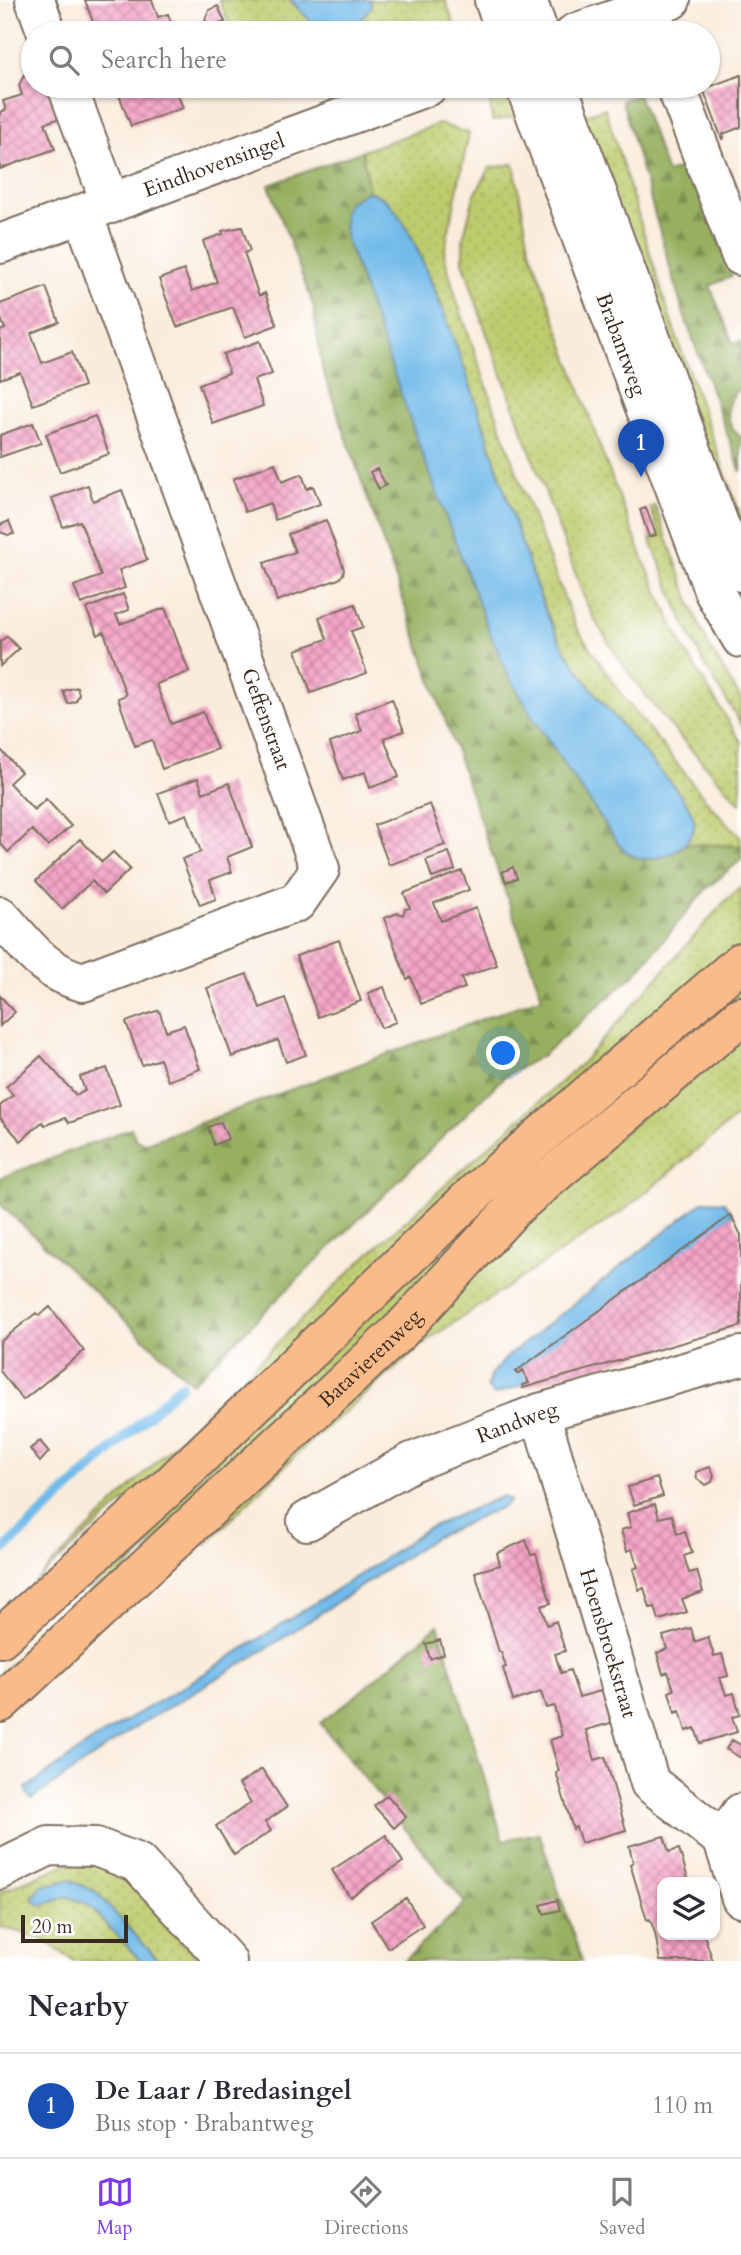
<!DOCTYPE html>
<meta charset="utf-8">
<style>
body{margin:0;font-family:Cardo,serif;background:#f7f7f7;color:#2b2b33}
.controls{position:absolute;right:21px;bottom:21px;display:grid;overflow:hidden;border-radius:14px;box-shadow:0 2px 5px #0004}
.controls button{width:63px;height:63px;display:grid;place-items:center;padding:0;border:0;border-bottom:2px solid #e1e1e2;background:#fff;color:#2b2b33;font:35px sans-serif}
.scale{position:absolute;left:21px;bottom:18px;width:107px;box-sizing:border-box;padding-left:7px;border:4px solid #3b2a1e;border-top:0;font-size:19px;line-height:24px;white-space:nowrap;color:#3b2a1e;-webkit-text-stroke:5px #fff;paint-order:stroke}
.you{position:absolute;left:504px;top:1054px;width:24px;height:24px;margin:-18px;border:5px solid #fff;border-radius:50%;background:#1a73e8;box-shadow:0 0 0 10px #1a73e833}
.badge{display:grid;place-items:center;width:46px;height:46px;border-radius:50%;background:#7c3aed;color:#fff;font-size:23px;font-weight:700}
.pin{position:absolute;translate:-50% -58px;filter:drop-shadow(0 2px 4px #0008)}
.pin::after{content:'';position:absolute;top:37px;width:24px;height:21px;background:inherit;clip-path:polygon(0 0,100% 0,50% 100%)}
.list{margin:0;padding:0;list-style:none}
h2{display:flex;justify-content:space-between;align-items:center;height:91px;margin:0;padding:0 28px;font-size:30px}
h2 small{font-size:23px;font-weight:400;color:#7c7c81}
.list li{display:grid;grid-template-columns:46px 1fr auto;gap:21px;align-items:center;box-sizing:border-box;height:105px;padding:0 28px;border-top:2px solid #e1e1e2}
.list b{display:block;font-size:26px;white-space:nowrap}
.list p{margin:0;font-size:23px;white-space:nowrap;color:#7c7c81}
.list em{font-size:23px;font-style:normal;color:#7c7c81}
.icon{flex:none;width:38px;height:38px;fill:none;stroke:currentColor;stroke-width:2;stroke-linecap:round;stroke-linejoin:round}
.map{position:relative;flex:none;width:741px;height:1961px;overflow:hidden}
.search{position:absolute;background:#fff;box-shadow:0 2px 5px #0004;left:21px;right:21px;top:21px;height:77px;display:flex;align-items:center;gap:18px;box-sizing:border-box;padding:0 24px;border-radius:38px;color:#7c7c81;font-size:26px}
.sheet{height:196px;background:#fff}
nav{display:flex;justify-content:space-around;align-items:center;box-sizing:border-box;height:98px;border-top:2px solid #e1e1e2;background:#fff;font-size:19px;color:#7c7c81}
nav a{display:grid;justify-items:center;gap:4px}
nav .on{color:#7c3aed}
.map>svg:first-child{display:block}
.grass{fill:url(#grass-dots);stroke:#7c7b46;stroke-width:2}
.forest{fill:url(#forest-firs);stroke:#686d40;stroke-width:2}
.water{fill:#71bae9;stroke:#567284;stroke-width:2}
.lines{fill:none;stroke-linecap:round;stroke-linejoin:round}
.stream{stroke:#71bae9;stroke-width:10}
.building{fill:url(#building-cross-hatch)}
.minor-casing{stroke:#7e6e60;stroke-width:42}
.major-casing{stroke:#7e6e60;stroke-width:42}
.minor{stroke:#fff;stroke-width:38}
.major{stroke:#fabb8b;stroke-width:38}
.labels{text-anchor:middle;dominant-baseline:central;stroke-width:5;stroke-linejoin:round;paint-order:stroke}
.street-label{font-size:21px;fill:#3b2a1e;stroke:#fff}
</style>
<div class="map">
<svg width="741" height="1961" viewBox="0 0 741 1961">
<defs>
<pattern id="grass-dots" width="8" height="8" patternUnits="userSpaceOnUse" patternTransform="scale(1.75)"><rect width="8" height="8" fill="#becc6e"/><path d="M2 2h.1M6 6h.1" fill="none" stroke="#a4af5f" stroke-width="1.8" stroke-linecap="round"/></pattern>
<pattern id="forest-firs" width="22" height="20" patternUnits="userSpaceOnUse" patternTransform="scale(1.75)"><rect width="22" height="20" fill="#96b061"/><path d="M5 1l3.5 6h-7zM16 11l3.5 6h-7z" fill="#7c8f4f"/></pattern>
<pattern id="building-cross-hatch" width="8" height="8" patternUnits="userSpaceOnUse" patternTransform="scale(1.75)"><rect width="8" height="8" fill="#f4a4c6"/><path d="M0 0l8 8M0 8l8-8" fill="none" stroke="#c786a0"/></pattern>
</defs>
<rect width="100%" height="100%" fill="#fff"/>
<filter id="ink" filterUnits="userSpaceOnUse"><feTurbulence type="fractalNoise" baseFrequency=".0143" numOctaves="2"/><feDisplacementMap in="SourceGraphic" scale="14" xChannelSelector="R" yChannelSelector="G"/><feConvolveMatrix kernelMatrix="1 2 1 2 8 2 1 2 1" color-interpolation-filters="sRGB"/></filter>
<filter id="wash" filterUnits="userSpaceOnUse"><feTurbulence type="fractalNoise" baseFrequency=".00686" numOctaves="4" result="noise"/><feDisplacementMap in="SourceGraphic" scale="28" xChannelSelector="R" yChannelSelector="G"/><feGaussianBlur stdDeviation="1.57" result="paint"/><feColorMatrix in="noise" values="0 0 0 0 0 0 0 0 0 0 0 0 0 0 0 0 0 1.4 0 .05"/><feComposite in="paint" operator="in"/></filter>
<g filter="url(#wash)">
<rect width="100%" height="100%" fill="#f9ecdb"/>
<path class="grass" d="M219 0H290L297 8 371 7 370 0H445L456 29 444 33H233Z
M498 88 508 90 527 114 492 121 489 89Z
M605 108 671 321 741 518V544L582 116Z
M439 124 469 133 444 254 457 301 522 487 565 600 576 627 624 698 710 805 740 836 741 846 685 844 694 830 596 695 562 645 544 607 516 528 486 431 440 301 412 237 387 201 369 191 362 151Z
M514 164 529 246 603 455 644 561 683 647 741 742V804C685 745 624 677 587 605L483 323 463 261V239L474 196 490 168Z
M655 506 696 617 710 648 741 699V724L703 662 682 618 650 539 660 535 650 507Z
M741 887V949L30 1586 362 1260 583 1062 726 900Z
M741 980V996L560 1151 0 1690V1675L76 1606 268 1405 350 1326Z
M741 1032V1113L627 1208 432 1337 306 1445 206 1544 197 1534 548 1197Z
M80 1858 117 1869 202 1961H159L95 1891 69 1880 41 1906 67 1896 89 1905 141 1961H74L41 1938 0 1927V1892Z"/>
<path class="forest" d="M638 94 667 173 691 164 732 276 710 286 733 343 741 341V386C725 400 722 423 741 437V472L683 312 622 101Z
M362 151 369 191C345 204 343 207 345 235L419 445 489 631 509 676 534 719 619 845 632 857 676 851 685 844 741 846V860L707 888 636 973 543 1055 504 1077 192 1383 0 1204V1178L131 1128 136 1140 146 1143 542 997 322 368 313 305 269 185Z
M438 1625 503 1840 539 1833 582 1961H404L465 1903 320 1723 354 1697Z"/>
<path class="water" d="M290 0H370L371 7C354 30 350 33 322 33Z
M369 191C374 194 383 197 387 201 405 218 419 253 428 275 475 382 503 496 543 605 565 663 609 710 648 757 660 772 687 799 693 816 700 838 675 855 656 858 639 861 631 857 619 845L534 719 509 676 489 631 419 445 345 235 344 213 349 202Z
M704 1201 724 1202 732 1213V1263L534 1381 494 1395 487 1387 490 1376 508 1356Z
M503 1496 510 1501 505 1506 434 1538 274 1644 139 1725 32 1799 27 1794 26 1788 94 1740 199 1677 373 1566 426 1529Z
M69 1880 95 1891 159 1961H141L89 1905 67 1896 41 1906 32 1898 42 1886Z"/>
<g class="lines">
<path class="stream" d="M0 1553 181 1385"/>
</g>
<g id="blocks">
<path class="building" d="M85 0H152L158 17 168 14 174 30 165 33H128L127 31 120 33H97Z
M218 6 225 22 209 28 205 19 209 10Z
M33 70V86H49L61 118 45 123 55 149 0 169V112L6 110 3 101 22 95 19 85 25 73Z
M741 75V127L723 134 724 138 722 139 702 86 706 88Z
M121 86H174L183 108 131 126 116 87Z
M242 227 250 251 244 253 259 296 265 293 277 325 245 337 233 307 177 327 159 279 184 270 192 291 217 282 203 241 223 234 222 231Z
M46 287 59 322 31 333 42 363 72 352 84 386 33 405 20 372 0 379V331L5 329 0 316V304Z
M260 341 272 374 254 380 263 406 213 424 199 384 229 373 223 354Z
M95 416 109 454 60 472 46 434Z
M33 423 41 443 0 457V435Z
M275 463 282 482 302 474 307 489 313 486 320 504 275 520 270 503 245 512 233 479Z
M377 469 386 485 379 489 370 472Z
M88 485 93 501 122 490 147 560 119 570 125 588 81 604 74 586 101 576 80 521 63 527 52 498Z
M646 508 656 535 649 537 640 510Z
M326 520 344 569 343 574 339 579 277 601 264 563 295 552 288 534Z
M9 521 14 534 8 535 0 532V525Z
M123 594 129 610 116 615 120 624 165 608 189 672 156 684 171 724 203 712 217 749 162 769 152 740 135 746 118 698 126 695 104 632 98 635 86 609Z
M355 604 363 627 351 631 367 673 311 693 296 650 327 639 319 617Z
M7 636 19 649 0 666V642Z
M77 687 79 694 76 701 68 704 63 691Z
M392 699 404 731 384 738 399 777 370 788 365 772 343 780 330 743 362 731 355 713Z
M0 749 21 772 9 783 34 810 46 799 71 826 48 846 32 830 8 852 0 843Z
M198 778 203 793 229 783 252 847 227 857 232 872 210 880 216 899 200 905 182 859 201 852 187 814 169 821 158 793Z
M430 804 445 845 389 865 374 825Z
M80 839 102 862 113 852 130 869 104 894 92 881 62 909 36 881Z
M449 852 455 870 432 878 426 860Z
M513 867 517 878 506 882 502 872Z
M462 871 469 890 434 903 441 921 476 908 497 965 461 978 465 988 421 1004 411 977 407 979 384 918 398 913 403 915 405 909 410 908 404 893Z
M339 940 361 1001 318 1017 296 956Z
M247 974 260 1008 285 998 306 1055 286 1062 278 1040 232 1057 207 988Z
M384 987 396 1022 381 1028 368 993Z
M0 996 15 1012 0 1026Z
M159 1010 166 1031 184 1025 200 1069 168 1081 160 1059 142 1065 126 1022Z
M41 1056 76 1095 85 1091 80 1077 107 1068 120 1105 69 1123 65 1118 45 1125 42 1122 21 1141 0 1118V1106L13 1095 6 1087Z
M221 1122 228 1139 214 1145 208 1127Z
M731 1215 741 1235V1326L523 1388 522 1385 529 1383 523 1370 517 1374 515 1372Z
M50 1307 84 1351 23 1400 0 1371V1342L36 1313 39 1316Z
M40 1441 49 1452 40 1462 30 1449Z
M710 1467 714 1475 712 1482 706 1485 697 1479 696 1472Z
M657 1478 663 1496 634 1505 628 1487Z
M655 1504 659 1518 672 1515 677 1534 685 1531 692 1553 684 1556 689 1573 697 1571 703 1592 682 1599 687 1612 659 1620 655 1607 650 1608 644 1588 639 1590 633 1569 638 1567 632 1549 627 1551 621 1530 631 1527 627 1513Z
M526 1540 531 1555 536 1554 551 1603 541 1606 547 1625 556 1621 565 1651 555 1654 561 1673 570 1670 579 1697 604 1690 614 1722 586 1730 595 1760 605 1757 626 1830 581 1843 576 1827 573 1829 556 1772 559 1771 550 1740 562 1736 554 1706 546 1708 541 1692 513 1701 503 1668 506 1667 501 1652H499L475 1572 500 1565 497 1553Z
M691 1628 695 1642 708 1637 714 1656 722 1654 728 1676 720 1678 726 1695 734 1693 740 1715 732 1717 737 1732 700 1743 695 1728 686 1731 680 1711 675 1713 669 1692 674 1690 668 1672 663 1674 657 1653 667 1649 663 1636Z
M440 1640 444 1654 430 1659 426 1644Z
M732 1740 741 1745V1758L726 1749Z
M262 1769 287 1807 265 1822 271 1831 234 1855 216 1826 251 1803 239 1784Z
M387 1795 406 1817 394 1828 374 1806Z
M386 1835 403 1862 350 1897 332 1870Z
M664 1836 669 1852 679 1849 689 1882H662V1935H694V1937L704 1935 713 1961H660L655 1933 650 1919 647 1920 630 1864 633 1862 629 1846Z
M406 1898 423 1925 388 1948 371 1921Z
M557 1900 560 1910 544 1914 541 1905Z"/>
</g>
</g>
<g filter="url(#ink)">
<use href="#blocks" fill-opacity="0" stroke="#7e6e60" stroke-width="2"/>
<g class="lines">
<defs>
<g id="minor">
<path d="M35 0 47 33"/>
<path d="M494 0 506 33"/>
<path d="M527 0 539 33"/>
<path d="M575 33 671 0"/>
<path d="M67 86 111 204"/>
<path id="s1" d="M525 86 714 592 741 638"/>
<path d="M558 86 719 524 741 572"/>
<path d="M676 86 741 256"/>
<path id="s2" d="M0 244 428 86"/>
<path d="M0 916C27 945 43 972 83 982L297 902 320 869 83 214"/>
<path id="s3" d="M540 1413 650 1783 723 1840"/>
<path id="s4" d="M307 1521 412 1462 540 1413 741 1356"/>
<path d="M741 1813 723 1840 741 1898"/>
<path d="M0 1870 49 1846 96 1847 138 1863 227 1961"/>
</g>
<g id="major">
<path d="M0 1638 166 1489 479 1189 741 962"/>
<path id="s5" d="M0 1703 402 1329 513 1209 741 1016"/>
</g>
</defs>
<use href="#minor" class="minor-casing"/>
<use href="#major" class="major-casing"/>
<use href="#minor" class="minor"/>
<use href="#major" class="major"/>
</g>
</g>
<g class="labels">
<g class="street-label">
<text stroke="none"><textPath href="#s2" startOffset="228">Eindhovensingel</textPath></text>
<text stroke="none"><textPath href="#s1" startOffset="276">Brabantweg</textPath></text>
<text transform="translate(266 719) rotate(70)">Geffenstraat</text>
<text stroke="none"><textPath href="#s5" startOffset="506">Batavierenweg</textPath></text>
<text stroke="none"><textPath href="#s4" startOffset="233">Randweg</textPath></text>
<text stroke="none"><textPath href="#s3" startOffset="240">Hoensbroekstraat</textPath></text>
</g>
</g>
</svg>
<div class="controls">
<button><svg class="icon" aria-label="layers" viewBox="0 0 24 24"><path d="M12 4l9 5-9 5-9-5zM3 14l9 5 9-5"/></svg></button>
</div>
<div class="scale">20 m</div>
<div class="you"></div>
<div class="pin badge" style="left:641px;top:477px;background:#1a4fb4">1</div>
<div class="search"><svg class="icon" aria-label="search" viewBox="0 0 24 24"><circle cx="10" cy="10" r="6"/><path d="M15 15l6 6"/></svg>Search here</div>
</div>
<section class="sheet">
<h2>Nearby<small></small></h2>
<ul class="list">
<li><span class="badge" style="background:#1a4fb4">1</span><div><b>De Laar / Bredasingel</b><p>Bus stop · Brabantweg</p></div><em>110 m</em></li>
</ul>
</section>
<nav>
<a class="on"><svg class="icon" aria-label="map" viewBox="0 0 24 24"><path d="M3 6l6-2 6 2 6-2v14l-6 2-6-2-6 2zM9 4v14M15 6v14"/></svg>Map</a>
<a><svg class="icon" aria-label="directions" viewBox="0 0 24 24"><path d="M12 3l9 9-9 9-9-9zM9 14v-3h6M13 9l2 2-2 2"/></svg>Directions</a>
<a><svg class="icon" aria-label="saved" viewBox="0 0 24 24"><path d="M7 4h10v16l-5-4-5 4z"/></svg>Saved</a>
</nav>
